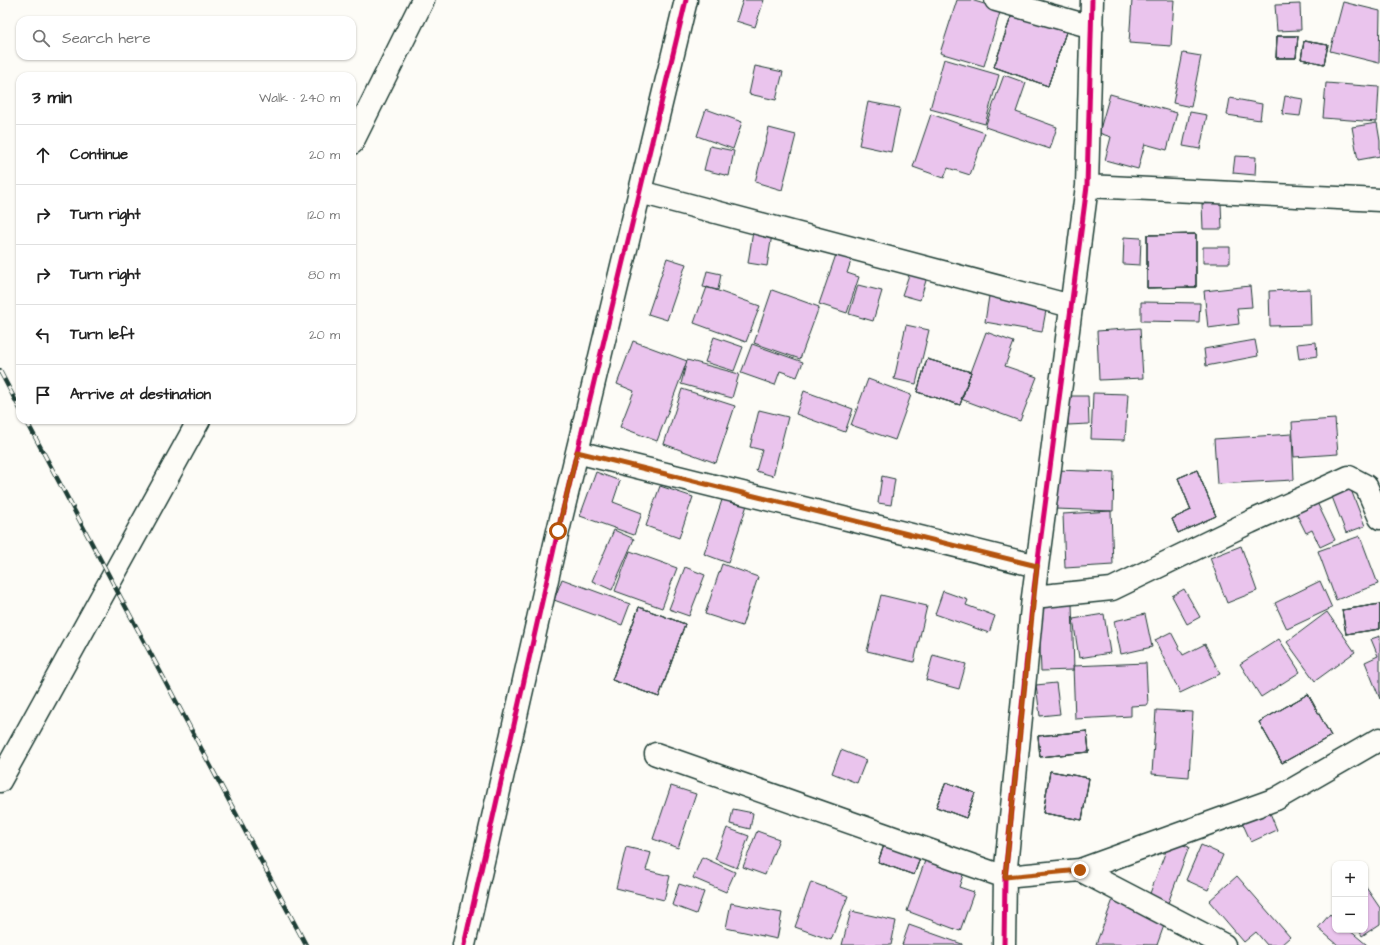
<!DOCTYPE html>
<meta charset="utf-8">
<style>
body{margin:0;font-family:"Architects Daughter",sans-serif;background:#f6f6f6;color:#222}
.controls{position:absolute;right:12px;bottom:12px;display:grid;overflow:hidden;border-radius:8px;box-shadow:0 1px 3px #0004}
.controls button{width:36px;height:36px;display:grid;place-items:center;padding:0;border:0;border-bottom:1px solid #e0e0e0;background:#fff;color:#222;font:20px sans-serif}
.stop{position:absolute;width:12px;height:12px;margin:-9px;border:3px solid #b45309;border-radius:50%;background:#fff}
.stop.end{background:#b45309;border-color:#fff;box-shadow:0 1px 4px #0008}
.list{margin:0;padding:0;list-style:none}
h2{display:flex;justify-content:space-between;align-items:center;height:52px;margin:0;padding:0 16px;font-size:17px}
h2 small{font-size:13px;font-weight:400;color:#767676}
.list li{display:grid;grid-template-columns:26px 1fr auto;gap:12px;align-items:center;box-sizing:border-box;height:60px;padding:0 16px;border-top:1px solid #e0e0e0}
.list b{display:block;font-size:15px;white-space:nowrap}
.list em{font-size:13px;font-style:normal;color:#767676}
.icon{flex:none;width:22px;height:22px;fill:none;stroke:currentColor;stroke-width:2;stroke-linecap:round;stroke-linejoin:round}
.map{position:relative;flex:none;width:1380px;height:945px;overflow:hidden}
.search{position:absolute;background:#fff;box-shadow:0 1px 3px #0004;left:16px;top:16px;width:340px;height:44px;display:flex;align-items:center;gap:10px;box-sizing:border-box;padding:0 14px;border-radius:12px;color:#767676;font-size:15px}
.panel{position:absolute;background:#fff;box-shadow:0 1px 3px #0004;left:16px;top:72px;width:340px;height:352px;border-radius:12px}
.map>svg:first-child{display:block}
.building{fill:#eac4ed;stroke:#1f3d34}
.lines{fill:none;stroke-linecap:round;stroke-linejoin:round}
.street-casing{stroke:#1f3d34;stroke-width:25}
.street{stroke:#fdfcf7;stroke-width:22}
.rail-casing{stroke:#1f3d34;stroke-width:4.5}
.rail{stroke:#fdfcf7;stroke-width:3;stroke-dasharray:9;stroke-linecap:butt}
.cycleway-casing{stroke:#fdfcf7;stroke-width:8}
.cycleway{stroke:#d6006c;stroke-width:5}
.route{stroke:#b45309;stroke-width:5}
</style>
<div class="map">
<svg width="1380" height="945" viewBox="0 0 1380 945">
<rect width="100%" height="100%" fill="#fdfcf7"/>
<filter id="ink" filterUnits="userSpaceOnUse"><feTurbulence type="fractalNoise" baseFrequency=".025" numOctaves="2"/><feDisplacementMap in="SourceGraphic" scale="8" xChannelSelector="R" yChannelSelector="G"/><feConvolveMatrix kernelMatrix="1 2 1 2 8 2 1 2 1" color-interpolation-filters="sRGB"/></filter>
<g filter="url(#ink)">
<path class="building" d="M743 0H764L755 27 736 21Z
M957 0H971L1001 9 984 66 940 53Z
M1132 0H1174L1171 46 1129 43Z
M1343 2 1380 11 1379 63 1330 51Z
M1300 4 1301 30 1277 31 1275 5Z
M1012 14 1066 32 1048 86 994 67Z
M1012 14 1066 32 1048 86 994 67Z
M1012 14 1066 32 1048 86 994 67Z
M1277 36H1298L1296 58H1276Z
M1277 36H1298L1296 58H1276Z
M1277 36H1298L1296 58H1276Z
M1304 41 1328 45 1324 64 1301 59Z
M1304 41 1328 45 1324 64 1301 59Z
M1304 41 1328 45 1324 64 1301 59Z
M1183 53 1201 56 1191 107 1173 103Z
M944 59 999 75 985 124 930 109Z
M755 66 783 72 776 100 749 94Z
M1004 75 1026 83 1016 112 1057 127 1050 149 985 127Z
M1326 83 1379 87 1377 122 1323 118Z
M1110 94 1177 113 1167 150 1145 144 1138 169 1105 160 1111 137 1099 133Z
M1285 96 1303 99 1300 116 1282 114Z
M1230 98 1262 104 1260 120 1227 115Z
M868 102 900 108 891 152 859 145Z
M706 109 742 122 733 149 697 136Z
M1190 112 1207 115 1200 149 1183 146Z
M931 114 985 133 970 175 948 168 944 178 913 167Z
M1377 123 1380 141V156L1358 160 1352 127Z
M769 128 796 135 782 190 755 182Z
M710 146 734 151 729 176 704 170Z
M1235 156 1256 157 1255 175 1233 173Z
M1221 203 1222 229H1203L1202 204Z
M754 225 773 228 767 266 748 263Z
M1196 234V287L1147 288V235Z
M1196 234V287L1147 288V235Z
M1196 234V287L1147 288V235Z
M1124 237 1141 238 1140 265 1123 264Z
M839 246 854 252 847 273 859 277 847 313 819 304Z
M1203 247H1230V263H1203Z
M667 258 686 264 667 320 648 314Z
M911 269 928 274 920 300 902 295Z
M707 271 721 274 718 290 703 287Z
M858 285 882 291 873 321 849 314Z
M1250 286 1252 307 1237 308 1239 324 1208 328 1204 291Z
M707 287 760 306 746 342 694 323Z
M1310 289 1311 325 1270 326 1269 291Z
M772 290 819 307 800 359 754 343Z
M989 296 1047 305 1042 332 985 322Z
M1141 302 1200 303 1199 322 1141 321Z
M906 325 929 330 916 384 894 379Z
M1140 328 1143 378 1099 380 1097 331Z
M986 332 1014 342 1005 366 1037 377 1020 421 961 399Z
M714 337 743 347 734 371 705 362Z
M1255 340 1258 356 1206 366 1204 349Z
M633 341 687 361 657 441 620 427 634 391 617 384Z
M1316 342 1317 356 1299 359 1297 344Z
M752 344 803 362 797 377 780 371 775 385 741 373Z
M927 359 971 372 960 405 917 392Z
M927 359 971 372 960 405 917 392Z
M927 359 971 372 960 405 917 392Z
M687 360 739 374 732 398 681 384Z
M868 379 911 395 895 440 851 425Z
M682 389 735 406 716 463 664 444Z
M804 391 853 409 845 432 796 414Z
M1093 393 1128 394 1125 440 1091 439Z
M1067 396H1088L1089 424 1068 425Z
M759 410 788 417 773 476 756 471 762 450 750 447Z
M1335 419 1338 454 1294 457 1292 422Z
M1292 434 1294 480 1217 484 1214 439Z
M1056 470 1114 472 1113 511 1055 509Z
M1197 470 1216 516 1178 533 1172 519 1191 510 1178 478Z
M1197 470 1216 516 1178 533 1172 519 1191 510 1178 478Z
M1197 470 1216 516 1178 533 1172 519 1191 510 1178 478Z
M596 472 620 481 613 502 642 513 634 535 580 516Z
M882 476 895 479 891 505 878 503Z
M1348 482 1365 526 1346 533 1329 489Z
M660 486 693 497 679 538 646 526Z
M1311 490 1335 540 1320 547 1312 530 1306 533 1290 501Z
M723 497 747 505 728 563 704 554Z
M1111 511 1113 565 1065 568 1063 514Z
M614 530 634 539 612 590 592 581Z
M1360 536 1378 584 1336 600 1318 551Z
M1241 546 1257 591 1227 603 1210 558Z
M630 551 677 568 662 608 615 591Z
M722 564 758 577 742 626 705 614Z
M685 567 705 575 689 616 669 609Z
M562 579 630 604 622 625 554 600Z
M1320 581 1332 608 1287 629 1275 603Z
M1184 589 1200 617 1187 624 1172 596Z
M943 591 968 600 966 605 995 616 989 633 935 614Z
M881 595 927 606 914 662 867 651Z
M1072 603 1074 670 1041 671 1038 604Z
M1380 604V629L1346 634 1342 610Z
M1380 604V629L1346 634 1342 610Z
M1380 604V629L1346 634 1342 610Z
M639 607 685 624 659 697 612 680Z
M639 607 685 624 659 697 612 680Z
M639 607 685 624 659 697 612 680Z
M1327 612 1355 652 1315 681 1287 642Z
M1104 614 1110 653 1079 658 1073 619Z
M1145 614 1152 647 1121 654 1114 621Z
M1171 632 1183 655 1205 644 1220 674 1180 693 1155 640Z
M1380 636V699L1365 662 1378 656 1371 639Z
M1279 639 1300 672 1261 697 1240 664Z
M933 655 966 664 959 689 926 680Z
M1146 663 1148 705 1131 706V716L1075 719 1073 666Z
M1056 683 1060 714 1040 716 1036 685Z
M1308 694 1331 736 1282 763 1259 722Z
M1308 694 1331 736 1282 763 1259 722Z
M1308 694 1331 736 1282 763 1259 722Z
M1156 710 1193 712 1189 777 1152 774Z
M1087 731 1089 752 1040 757 1038 736Z
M1087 731 1089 752 1040 757 1038 736Z
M1087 731 1089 752 1040 757 1038 736Z
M841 750 866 760 857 783 832 773Z
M1050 771 1089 778 1082 820 1043 813Z
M1050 771 1089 778 1082 820 1043 813Z
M1050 771 1089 778 1082 820 1043 813Z
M946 782 975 793 966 818 936 807Z
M946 782 975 793 966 818 936 807Z
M946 782 975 793 966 818 936 807Z
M671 786 696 794 678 848 653 839Z
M1268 808 1277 830 1251 842 1241 820Z
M733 809 753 813 750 829 730 824Z
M727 828 749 836 737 868 715 859Z
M757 831 779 839 765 875 743 867Z
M1170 840 1189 847 1168 903 1149 896Z
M884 845 920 858 914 875 878 862Z
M884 845 920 858 914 875 878 862Z
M884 845 920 858 914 875 878 862Z
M1201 845 1223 855 1208 890 1186 880Z
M626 847 651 853 646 870 670 876 664 900 616 888Z
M702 857 735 872 726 892 693 878Z
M926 858 964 872 959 887 974 892 960 931 907 911Z
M1237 876 1290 937 1281 945H1267L1256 932 1244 942 1209 901Z
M811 882 848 896 831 940 795 927Z
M679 884 704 892 696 914 672 905Z
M1365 886 1380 908V924L1362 936 1359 930H1365Z
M1114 897 1167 917 1157 945 1096 944Z
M731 903 782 913 777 939 726 928Z
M851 911 896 921 891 945H842Z
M1330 914 1335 919V930H1349L1367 945H1338L1318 928Z
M909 925 962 944V945H902Z"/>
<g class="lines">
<defs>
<path id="street" d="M996 0 1092 27
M352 143 423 0
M1087 186 1380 200
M640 192 1071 306
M577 452 1037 566
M1033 597 1112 589 1250 522 1349 477 1366 486 1380 518
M656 754 1005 877 1080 870 1276 799 1380 739
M0 781 199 420
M1080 870 1224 945
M464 945 558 531 686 0
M1004 945 1005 877 1033 597 1087 186 1092 0"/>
</defs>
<use href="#street" class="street-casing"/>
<use href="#street" class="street"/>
<defs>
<path id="rail" d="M0 371 20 409
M26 420 306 945"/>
</defs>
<use href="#rail" class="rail-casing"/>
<use href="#rail" class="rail"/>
<defs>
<path id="cycleway" d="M464 945 558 531 686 0
M1004 945 1005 877 1033 597 1087 186 1092 0"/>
</defs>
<use href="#cycleway" class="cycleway-casing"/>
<use href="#cycleway" class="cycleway"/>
</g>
</g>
<g class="lines" filter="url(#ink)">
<path class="route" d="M558 531 577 452 1037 566 1005 877 1080 870"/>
</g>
</svg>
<div class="controls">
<button>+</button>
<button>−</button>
</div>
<div class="stop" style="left:558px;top:531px"></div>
<div class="stop end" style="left:1080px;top:870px"></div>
<div class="search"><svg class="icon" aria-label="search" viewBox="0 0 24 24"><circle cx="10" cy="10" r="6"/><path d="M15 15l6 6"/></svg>Search here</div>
<section class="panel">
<h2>3 min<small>Walk · 240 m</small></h2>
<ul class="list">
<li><svg class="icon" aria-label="ahead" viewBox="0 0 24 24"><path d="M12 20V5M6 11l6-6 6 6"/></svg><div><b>Continue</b></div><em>20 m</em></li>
<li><svg class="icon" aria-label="right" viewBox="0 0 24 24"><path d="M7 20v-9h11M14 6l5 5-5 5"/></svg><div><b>Turn right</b></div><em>120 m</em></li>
<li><svg class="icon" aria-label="right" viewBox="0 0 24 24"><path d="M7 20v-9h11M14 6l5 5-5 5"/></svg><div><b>Turn right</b></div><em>80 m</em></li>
<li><svg class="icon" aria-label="left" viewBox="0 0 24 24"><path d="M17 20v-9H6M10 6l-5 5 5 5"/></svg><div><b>Turn left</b></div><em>20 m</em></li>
<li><svg class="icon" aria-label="arrive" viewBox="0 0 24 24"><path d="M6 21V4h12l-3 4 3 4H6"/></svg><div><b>Arrive at destination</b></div></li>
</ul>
</section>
</div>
